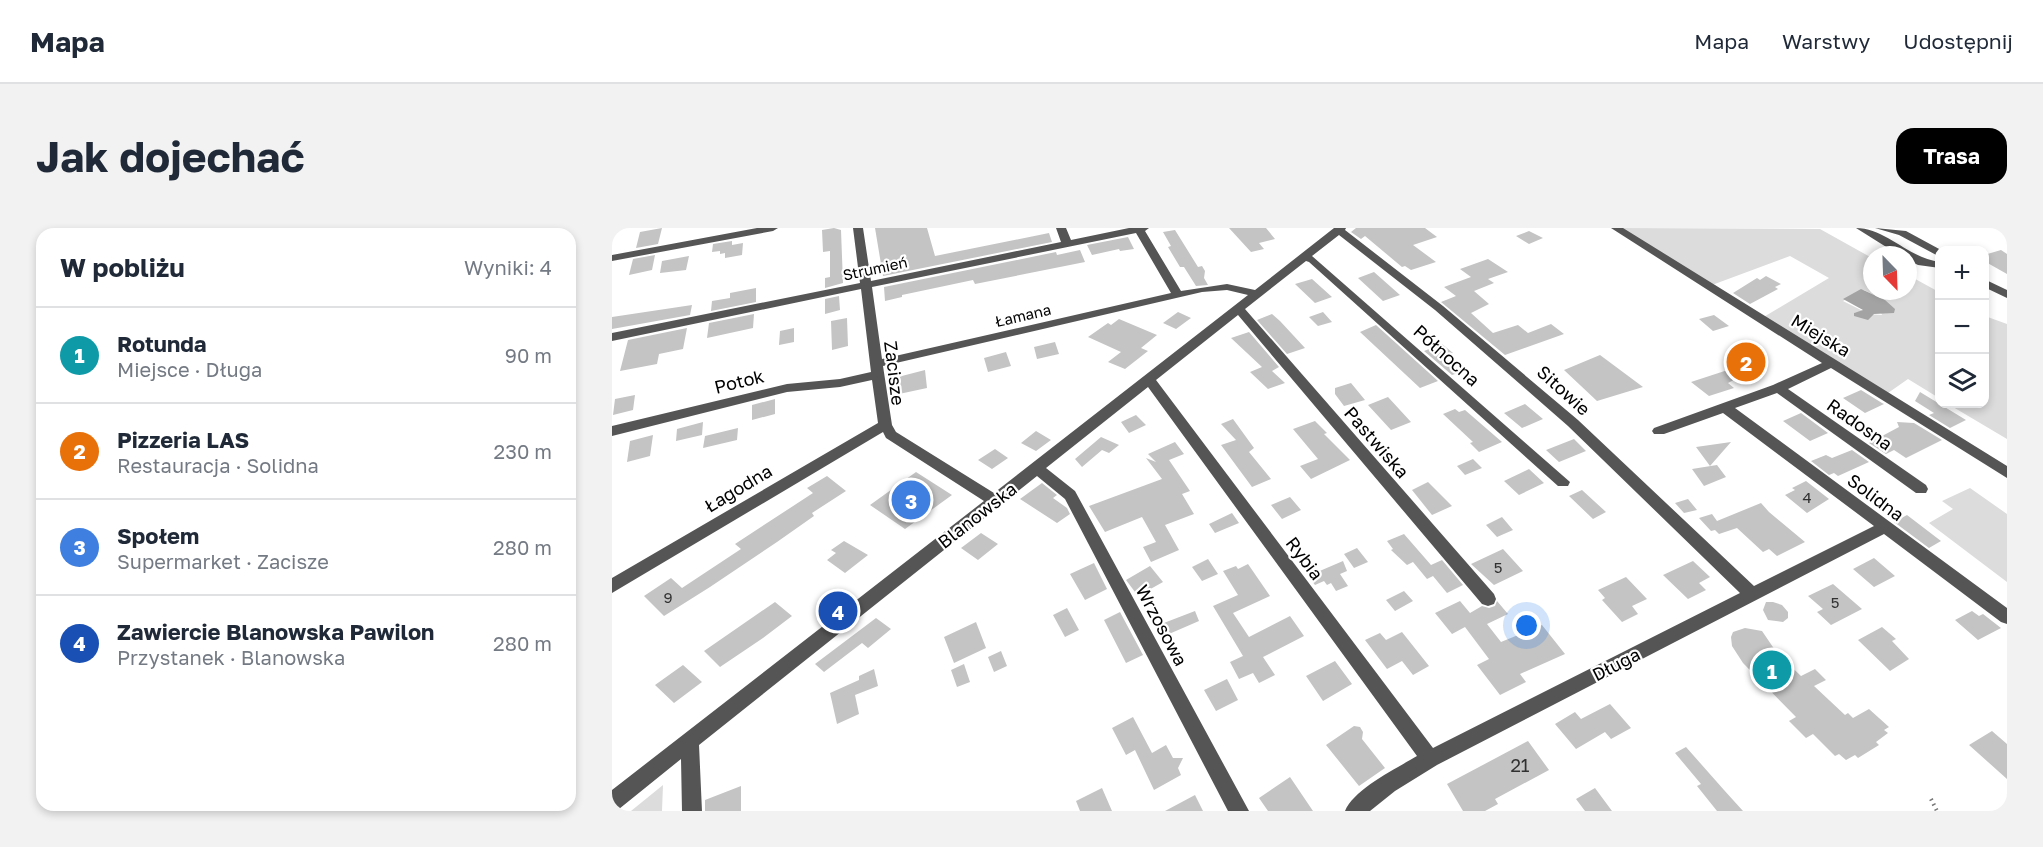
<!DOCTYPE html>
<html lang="pl">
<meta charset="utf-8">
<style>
body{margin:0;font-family:"Golos Text",sans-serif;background:#f2f2f3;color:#1f2937}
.controls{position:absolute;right:18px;top:18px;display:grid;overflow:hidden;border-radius:12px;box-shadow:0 3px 9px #0003}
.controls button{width:54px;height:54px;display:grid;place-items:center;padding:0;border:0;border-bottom:2px solid #e0e1e3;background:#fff;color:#1f2937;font:30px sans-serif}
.compass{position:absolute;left:1251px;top:18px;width:54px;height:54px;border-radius:50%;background:#fff;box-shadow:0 3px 9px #0003;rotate:157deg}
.you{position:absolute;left:915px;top:398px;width:21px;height:21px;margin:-15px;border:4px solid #fff;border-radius:50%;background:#1a73e8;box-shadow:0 0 0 9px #1a73e833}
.badge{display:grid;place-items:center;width:39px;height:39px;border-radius:50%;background:#000;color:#fff;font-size:20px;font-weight:700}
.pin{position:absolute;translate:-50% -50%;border:3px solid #fff;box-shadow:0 2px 6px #0006}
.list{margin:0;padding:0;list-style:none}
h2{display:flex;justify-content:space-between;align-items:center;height:78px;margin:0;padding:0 24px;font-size:26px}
h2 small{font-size:20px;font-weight:400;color:#747a83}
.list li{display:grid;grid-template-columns:39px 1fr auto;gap:18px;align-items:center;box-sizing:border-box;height:96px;padding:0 24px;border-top:2px solid #e0e1e3}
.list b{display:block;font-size:22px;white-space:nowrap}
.list p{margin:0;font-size:20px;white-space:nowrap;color:#747a83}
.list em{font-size:20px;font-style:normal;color:#747a83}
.icon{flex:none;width:33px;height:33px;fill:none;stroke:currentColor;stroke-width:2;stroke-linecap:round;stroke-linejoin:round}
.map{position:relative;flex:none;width:1395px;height:583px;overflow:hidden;border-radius:18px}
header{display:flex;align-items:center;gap:36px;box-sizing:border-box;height:84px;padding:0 30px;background:#fff;border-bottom:2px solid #e0e1e3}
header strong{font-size:28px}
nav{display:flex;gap:33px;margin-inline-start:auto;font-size:21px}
.intro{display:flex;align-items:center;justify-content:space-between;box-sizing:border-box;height:144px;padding:0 36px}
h1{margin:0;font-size:42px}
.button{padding:15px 27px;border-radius:18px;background:#000;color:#fff;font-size:21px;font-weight:700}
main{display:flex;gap:36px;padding:0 36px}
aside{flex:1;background:#fff;border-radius:18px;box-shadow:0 3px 9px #0003}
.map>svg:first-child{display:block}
.green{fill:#dcdcdc;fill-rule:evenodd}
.water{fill:#a3a3a3}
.building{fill:#c4c4c4}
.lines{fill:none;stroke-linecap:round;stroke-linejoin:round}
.path{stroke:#777;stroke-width:4;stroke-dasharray:1.5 4;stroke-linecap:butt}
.minor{fill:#555;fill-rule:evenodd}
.labels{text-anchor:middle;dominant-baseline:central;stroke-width:4.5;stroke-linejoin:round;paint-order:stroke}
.far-street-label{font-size:15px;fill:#000;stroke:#fff}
.number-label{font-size:15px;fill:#313131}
.street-label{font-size:18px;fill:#000;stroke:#fff}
.near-number-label{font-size:18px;fill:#313131}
</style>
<header>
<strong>Mapa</strong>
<nav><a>Mapa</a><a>Warstwy</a><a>Udostępnij</a></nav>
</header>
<div class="intro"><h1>Jak dojechać</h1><a class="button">Trasa</a></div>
<main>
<aside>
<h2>W pobliżu<small>Wyniki: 4</small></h2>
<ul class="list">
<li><span class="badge" style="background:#0f9aa8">1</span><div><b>Rotunda</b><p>Miejsce · Długa</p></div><em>90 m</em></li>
<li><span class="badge" style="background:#e8710a">2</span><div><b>Pizzeria LAS</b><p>Restauracja · Solidna</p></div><em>230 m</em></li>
<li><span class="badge" style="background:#3f7fe0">3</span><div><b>Społem</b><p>Supermarket · Zacisze</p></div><em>280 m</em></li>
<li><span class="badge" style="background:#1a4fb4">4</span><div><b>Zawiercie Blanowska Pawilon</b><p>Przystanek · Blanowska</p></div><em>280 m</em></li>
</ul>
</aside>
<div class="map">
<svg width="1395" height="583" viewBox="0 0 1395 583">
<rect width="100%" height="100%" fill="#fff"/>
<path class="green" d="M1009 0 1208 1 1260 30V63H1296V47L1327 64V170L1296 151 1276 165 1150 90 1217 50 1178 28 1100 57ZM1252 62 1262 67 1270 87 1242 85 1251 83 1231 73Z
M1373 88 1395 96V211L1336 176H1372Z
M1358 260 1395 286V354L1317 295 1341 281 1330 273Z
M51 557 50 583H19Z"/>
<path class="water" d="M1249 61 1273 72 1283 81 1282 85 1262 86 1256 92 1242 88V85L1251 82 1231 71Z"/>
<path class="building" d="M50 0 46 16 24 20 28 4Z
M222 0 229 2 231 55 213 60V50L218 49V23L211 24 210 2Z
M263 0H315L323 28 437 5 440 14 271 48Z
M617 0H654L663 11 647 15 652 21 639 24Z
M744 0H813L825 9 801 17 824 34 799 42 793 38 790 39 753 8 749 11 739 4Z
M563 2 586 39 590 38 593 43 592 50 596 57 584 58 572 39H568L556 19 559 18 551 4Z
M917 3 931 10 917 16 904 8Z
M516 9 522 21 508 23 507 21 480 27 475 17Z
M120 13V17L131 15 130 27 113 30V25L108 26V23L100 24 101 16Z
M468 22 473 34 363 56 361 52 290 67V69L273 73 272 59 444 24 445 27Z
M1389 22 1395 26V46L1372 33V27Z
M43 27 40 42 17 47 21 31Z
M77 28 74 42 48 45 50 33Z
M876 31 896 44 876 51 882 55 862 63 877 76 859 85 881 105 906 97 916 105 939 96 952 106 893 127 829 74 844 68 832 59 859 49 848 41Z
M762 44 788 67 771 73 746 50Z
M1154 48 1169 56 1163 59 1166 61 1138 76 1121 65 1145 50 1148 52Z
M700 51 720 69 703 75 683 56Z
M144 60V74L99 83 100 73 118 70V65Z
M227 68 228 82 213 86V71Z
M80 77 78 87 0 101V89Z
M566 84 579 90 564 101 551 95Z
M711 84 720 94 706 98 697 89Z
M142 86 141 100 95 110 97 95Z
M660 86 668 93 693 120 675 126 645 92Z
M1102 87 1117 98 1101 103 1087 91Z
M235 90 236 118 220 122 219 93Z
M507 91 545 107 529 120 536 123 513 141 496 134 509 124 476 109 496 95 499 97Z
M764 97 826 153 808 160 748 104Z
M75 100 71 121 47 126 45 136 8 143 16 112Z
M182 100V114L167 117 168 103Z
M637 104 667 139 660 143 673 155 656 161 638 144 650 139 619 110Z
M443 114 447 126 425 131 422 119Z
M830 116 841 125 829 130 849 144 840 147 812 123Z
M394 124 399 138 376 144 372 130Z
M1138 125 1150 132 1145 135 1146 139 1116 155 1122 160 1097 168 1079 154 1131 137 1123 132Z
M988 127 1031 159 985 173 952 142Z
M313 142 315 160 287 166 286 149Z
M739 155 753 172 732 178 723 166V160Z
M1249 162 1270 175 1272 176 1253 185 1231 170Z
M1308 164 1354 192 1338 200 1317 187 1322 185 1303 173Z
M23 167 21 182 1 187 3 171Z
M776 169 799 194 779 202 756 177Z
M163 171V186L140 192V177Z
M913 176 931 191 910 200 892 185Z
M843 181 847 184 853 182 890 214 867 224 858 215 861 214 831 186Z
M1189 185 1216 205 1198 213 1171 193Z
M524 187 534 197 517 205 509 194Z
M621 191 642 220 637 224 659 251 640 259 609 217 624 212 609 196Z
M703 193 715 205 712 206 738 232 699 251 688 238 706 231 681 201Z
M91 194 90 207 64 213 65 201Z
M1285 194 1302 195 1330 212 1294 230 1282 222 1274 226 1257 215 1287 199Z
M126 200 125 212 91 220 93 208Z
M424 203 439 212 424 223 409 215Z
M41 207 38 228 15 234 18 213Z
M489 209 507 217 497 225 490 222 470 239 463 231Z
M962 211 974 223 947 234 934 222Z
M563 214 572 226 557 232 578 263 570 266 582 286 553 297 567 322 539 334 531 319 544 314 530 289 493 304 477 278 550 251 534 230 544 234 536 226Z
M1119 214 1098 238 1084 219Z
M383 221 396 230 380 241 366 232Z
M1240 222 1257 234 1226 248 1222 245 1217 247 1199 233 1214 227 1220 230Z
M861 231 870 240 853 247 845 238Z
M1105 237 1114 249 1092 258 1080 241Z
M917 241 932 255 907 267 892 253Z
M304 244 340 267 293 301 258 277Z
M215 248 234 263 200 285 202 288 165 314 98 359 52 388 32 368 59 350 70 360 129 321 123 316 201 265 195 260Z
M1194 253 1217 271 1195 285 1173 267 1183 262 1180 260Z
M816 254 840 278 820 287 800 262Z
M430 255 445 267 441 270 455 280 458 286 445 295 408 271Z
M970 262 994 284 981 291 957 268Z
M678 269 689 282 670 291 659 277Z
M1076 271 1085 282 1072 285 1063 275Z
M1149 275 1157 284 1193 314 1165 328 1157 321 1151 324 1125 300 1107 306 1103 302 1099 303 1087 290 1100 286 1105 293Z
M620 285 627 295 603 305 597 296Z
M1295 287 1329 313 1317 320 1282 294Z
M890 289 901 302 885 309 874 297Z
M369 305 386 316 366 332 349 320Z
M792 306 819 337 830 332 851 357 835 365 821 348 815 351 801 334 795 337 779 322 781 321 775 313Z
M232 313 256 327 233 345 215 332 224 325 219 322Z
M745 320 756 334 742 340 732 326Z
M891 321 911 343 882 357 859 336Z
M1262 330 1283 348 1262 359 1241 341Z
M596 331 606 346 590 353 580 339Z
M731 333 735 343 728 346 736 358 724 363 719 355 715 357 712 353 703 357 696 348Z
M1081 333 1098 349 1087 355 1094 362 1076 371 1051 347Z
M482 335 495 361 473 372 458 346Z
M636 336 658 368 621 385 637 409 678 388 692 408 651 429 663 447 647 455 641 445 627 451 618 434 631 428 601 378 626 367 611 343 624 338 626 341Z
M538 338 551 354 526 368 514 352Z
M1014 349 1035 371 1020 378 1026 386 1010 394 990 372 993 370 986 362Z
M1221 356 1250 381 1219 397 1205 384 1211 381 1196 368Z
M792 363 801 373 783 383 774 372Z
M848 373 858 385 870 378 877 380 883 378 885 373 896 386 875 396 889 414 930 397 953 426 908 446 914 454 888 467 865 437 877 431 853 399 840 406 823 385Z
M163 374 180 388 151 410 108 439 92 423Z
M1154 374H1161L1170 377 1176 384V390L1171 394 1156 392 1151 382Z
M455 380 467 402 453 409 441 387Z
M583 383 587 393 550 409 544 398Z
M1360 383 1367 388 1371 386 1389 400 1366 412 1343 392Z
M508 384 531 427 514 435 492 392Z
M264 390 279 401 256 420 250 415 212 444 203 436Z
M364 394 374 420 342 435 332 409Z
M1270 399 1284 411 1280 413 1297 431 1278 443 1246 412Z
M1133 400 1150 403 1165 425 1189 448 1203 441 1214 452 1202 458 1233 487 1236 485 1241 490 1257 481 1277 499 1272 502 1276 505 1264 514 1267 517 1246 530 1243 527 1234 532 1227 526 1223 528 1201 506 1194 510 1177 493 1184 489 1131 435 1120 418 1119 409 1121 404Z
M790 404 817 438 801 447 790 433 775 441 753 412 768 405 774 412Z
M389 423 395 438 382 444 376 429Z
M723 433 740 456 711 473 694 448Z
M352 436 358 454 345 459 339 442Z
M71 437 90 454 62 475 43 457Z
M262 441 266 458 243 467 247 486 225 496 218 465 247 452V448Z
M615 451 626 472 604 483 592 462Z
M998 476 1019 500 999 511 993 504 964 521 943 496 963 484 969 491Z
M521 489 540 525 554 517 561 530H571L566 540 569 547 542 562 523 522 514 527 500 500Z
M742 498 748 499 751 504 750 511 773 540 747 558 714 517Z
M1380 503 1395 516V551L1357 517Z
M916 513 937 542 883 571 886 576 873 583H851L835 556Z
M1074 519 1112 562 1131 583H1105L1085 558 1089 556 1063 525Z
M678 549 701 583H656L647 570Z
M129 558V583H93V572Z
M490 560 500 583H468L464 573Z
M983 560 1000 583H973L964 571Z
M583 567 591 583H553Z"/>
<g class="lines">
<path class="path" d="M1319 571 1325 583"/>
<path class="minor" d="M145 0H166L161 3 0 33V27Z
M241 0H251L259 53 449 14 444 0H454L459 12 517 0H537L533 3 569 63 615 56 643 62 722 0H734L733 2 831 78 966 192 1142 358 1262 298 1111 185 1052 206H1042L1040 203 1042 200 1161 157 1210 135 999 0H1011L1395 238V250L1219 140 1176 161 1314 257 1316 261 1314 265H1304L1165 165 1123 180 1395 380V396L1389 394 1272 306 825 537 783 563 758 583H733C742 561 785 540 805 528L536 159 434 240 463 263 637 583H616L453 271 425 248 87 517 90 583H70L69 531 7 581 0 583V562L372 273 274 210 271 204 0 365V350L266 195 260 152 228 159 175 164 0 208V198L175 156 228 151 259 144 249 61 0 113V105L248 55ZM524 5 559 65 270 131 260 59ZM727 7 823 82 956 198 1128 365 821 520 544 152 626 87 870 376 876 378 882 376 884 371 882 366 633 81 694 33 697 34 946 258H956L958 254 700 28ZM615 62 636 67 382 265 284 204 280 197 271 138 590 64Z
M1244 0C1274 0 1296 30 1328 34V40L1306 37 1296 32V27H1287Z
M1263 0 1294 3 1329 22H1328V29L1287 7Z
M1372 51 1395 62V70L1372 59Z"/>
</g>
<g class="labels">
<g class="far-street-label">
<text transform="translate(263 40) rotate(-12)">Strumień</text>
<text transform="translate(411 87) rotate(-13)">Łamana</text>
</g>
<g class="number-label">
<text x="1195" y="269">4</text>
<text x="886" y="339">5</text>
<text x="56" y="369">9</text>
<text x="1223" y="374">5</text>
</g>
<g class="street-label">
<text transform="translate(1209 107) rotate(31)">Miejska</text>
<text transform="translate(835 127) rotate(42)">Północna</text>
<text transform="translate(283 145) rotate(83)">Zacisze</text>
<text transform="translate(127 153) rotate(-14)">Potok</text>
<text transform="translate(952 162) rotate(42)">Sitowie</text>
<text transform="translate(1248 196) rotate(35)">Radosna</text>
<text transform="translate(765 214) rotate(49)">Pastwiska</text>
<text transform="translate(126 260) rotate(-31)">Łagodna</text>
<text transform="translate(1264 269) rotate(37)">Solidna</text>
<text transform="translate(365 287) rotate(-38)">Blanowska</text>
<text transform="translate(693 330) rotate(53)">Rybia</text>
<text transform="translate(550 397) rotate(62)">Wrzosowa</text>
<text transform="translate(1004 436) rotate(-27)">Długa</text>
</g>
<g class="near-number-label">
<text x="908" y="537">21</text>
</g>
</g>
</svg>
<div class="controls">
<button>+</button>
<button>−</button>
<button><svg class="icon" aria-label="layers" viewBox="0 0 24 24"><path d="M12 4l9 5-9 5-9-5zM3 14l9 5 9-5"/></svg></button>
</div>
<svg class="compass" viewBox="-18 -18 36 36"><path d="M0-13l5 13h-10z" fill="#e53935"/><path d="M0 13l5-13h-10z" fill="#747a83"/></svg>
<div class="you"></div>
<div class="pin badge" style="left:1160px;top:442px;background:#0f9aa8">1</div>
<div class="pin badge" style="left:1134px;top:134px;background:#e8710a">2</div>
<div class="pin badge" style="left:299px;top:272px;background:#3f7fe0">3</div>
<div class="pin badge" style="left:226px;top:383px;background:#1a4fb4">4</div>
</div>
</main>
